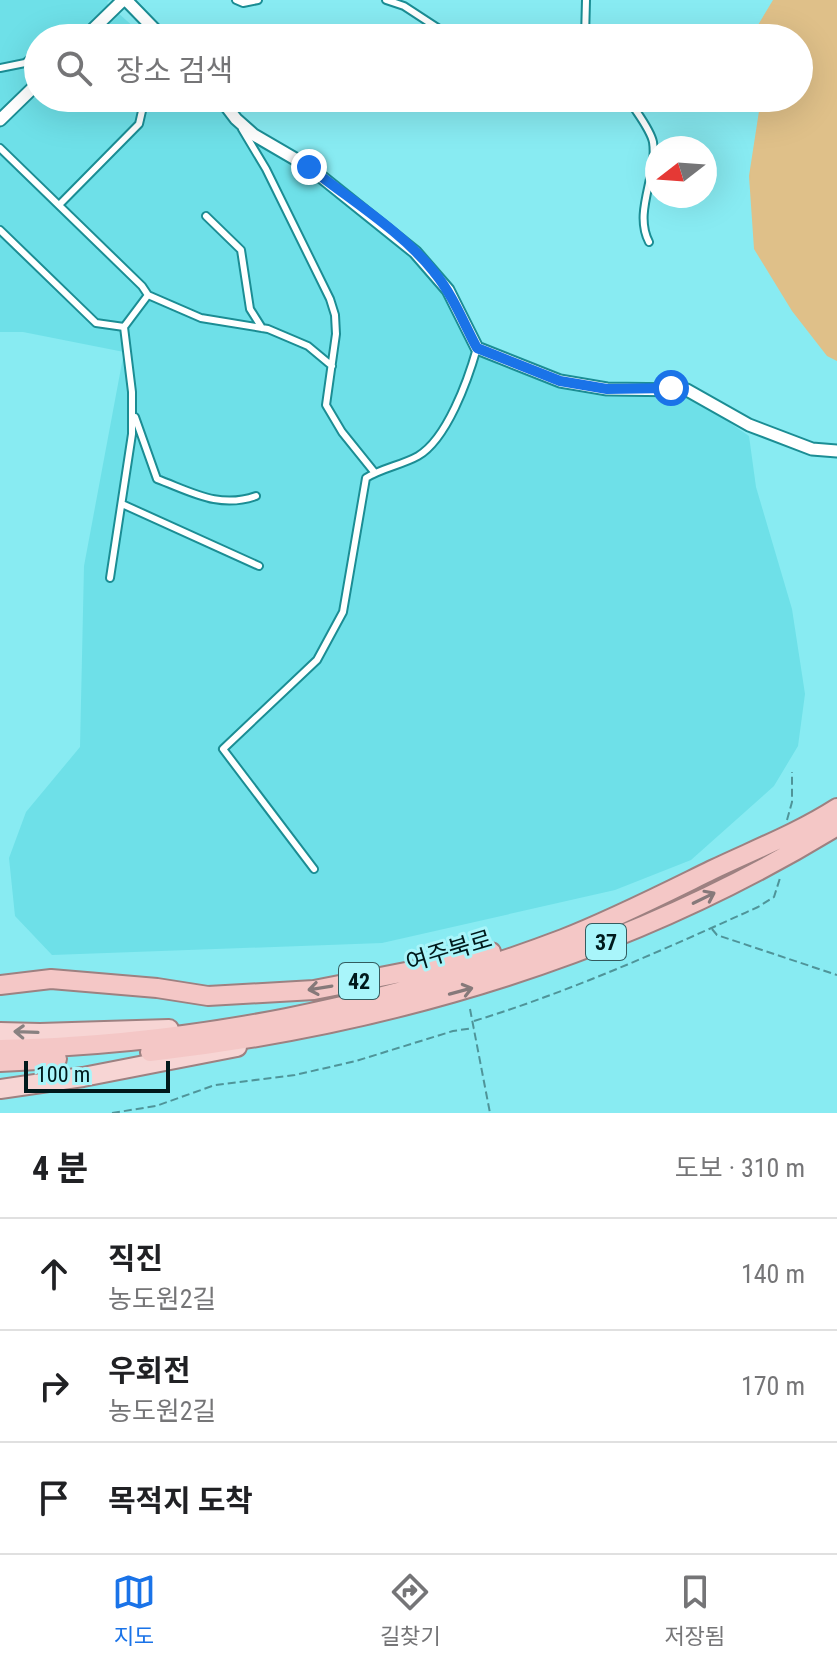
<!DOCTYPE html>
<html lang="ko">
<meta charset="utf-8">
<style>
body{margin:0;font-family:"Roboto Condensed","Noto Sans KR",sans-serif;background:#f6f6f6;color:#202124}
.compass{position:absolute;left:645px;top:136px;width:72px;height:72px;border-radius:50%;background:#fff;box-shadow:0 8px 32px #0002;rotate:253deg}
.scale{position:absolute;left:24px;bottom:20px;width:146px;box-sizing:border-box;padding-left:8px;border:4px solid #001a1c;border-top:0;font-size:22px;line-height:28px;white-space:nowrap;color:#001a1c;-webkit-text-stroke:6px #a9f5fa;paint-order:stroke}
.stop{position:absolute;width:24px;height:24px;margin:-18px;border:6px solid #1a73e8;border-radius:50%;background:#fff}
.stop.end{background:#1a73e8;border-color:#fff;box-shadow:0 2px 8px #0008}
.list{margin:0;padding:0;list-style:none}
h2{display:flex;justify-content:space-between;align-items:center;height:104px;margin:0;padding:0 32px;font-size:34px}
h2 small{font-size:26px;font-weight:400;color:#757577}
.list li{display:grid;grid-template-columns:52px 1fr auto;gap:24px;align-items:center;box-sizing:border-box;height:112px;padding:0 32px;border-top:2px solid #e0e0e0}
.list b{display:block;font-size:30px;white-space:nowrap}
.list p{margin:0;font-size:26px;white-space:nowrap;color:#757577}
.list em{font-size:26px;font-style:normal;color:#757577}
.icon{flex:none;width:44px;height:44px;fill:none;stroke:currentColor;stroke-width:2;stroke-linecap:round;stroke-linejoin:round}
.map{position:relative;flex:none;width:837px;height:1113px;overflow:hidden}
.search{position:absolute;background:#fff;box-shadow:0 8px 32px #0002;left:24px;right:24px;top:24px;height:88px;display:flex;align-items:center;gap:20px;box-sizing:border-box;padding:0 28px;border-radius:44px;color:#757577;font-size:30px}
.sheet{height:440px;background:#fff}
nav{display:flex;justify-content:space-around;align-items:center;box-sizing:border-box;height:112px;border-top:2px solid #e0e0e0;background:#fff;font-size:22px;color:#757577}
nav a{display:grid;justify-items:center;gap:4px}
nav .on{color:#1a73e8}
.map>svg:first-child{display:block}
.built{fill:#6ee0e8}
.green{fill:#dfc089}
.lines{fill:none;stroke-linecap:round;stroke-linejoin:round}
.service-casing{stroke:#1b8d94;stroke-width:10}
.minor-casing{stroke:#1b8d94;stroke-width:15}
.primary-casing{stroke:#9d8181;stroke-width:22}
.trunk-casing{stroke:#9d8181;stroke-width:22}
.path{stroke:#4f9499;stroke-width:2;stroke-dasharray:8 4;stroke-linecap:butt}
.service{stroke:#fff;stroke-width:6}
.minor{stroke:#fff;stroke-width:11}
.primary{stroke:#f7d5d4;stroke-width:18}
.trunk{stroke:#f4c7c6;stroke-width:18}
.oneway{stroke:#86797a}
.oneway2{stroke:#888181}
.route{stroke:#1a73e8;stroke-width:10}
.labels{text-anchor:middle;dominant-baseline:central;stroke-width:6;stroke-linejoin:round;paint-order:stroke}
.shield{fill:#a9f5fa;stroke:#335c5f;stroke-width:2}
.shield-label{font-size:22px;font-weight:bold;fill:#001a1c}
.street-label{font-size:24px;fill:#001a1c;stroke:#a9f5fa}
</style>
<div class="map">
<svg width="837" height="1113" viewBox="0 0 837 1113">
<rect width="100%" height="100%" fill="#88ebf2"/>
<path class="built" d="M0 0H110L107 3 146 38H38V98H212L256 142 308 171 413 256 436 283 462 322 498 365 568 390 608 397 679 396 698 401 749 436 756 487 792 609 805 694 798 746 774 786 691 860 615 890 382 943 52 955 15 916 9 858 26 812 80 747 84 566 124 352 23 332H0Z"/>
<path class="green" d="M773 0H837V361L827 356 792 311 754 249 749 176 761 98H799V38H760L758 25Z"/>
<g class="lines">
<defs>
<path id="service" d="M236 0 243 3 258 0
M386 0 404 6 453 38
M585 38 586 0
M0 68 25 63 38 52
M628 98C635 111 650 128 653 142 658 175 633 212 649 242
M242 129 266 169 330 299 335 315 336 334 326 405 342 432 375 473
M0 148 142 286 148 295 201 318 268 329 308 346 332 366
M60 204 139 124 145 98
M206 216 241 250 250 309 262 328
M0 230 96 323 124 327 132 392V434L110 578
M124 327 148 295
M135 417 157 479C192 492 219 509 256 496
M122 504 259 566
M314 869 223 749 317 660 343 612 366 478C382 468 402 465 418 456 447 439 468 380 477 348"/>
<path id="minor" d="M126 0 163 38
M84 38 123 0
M220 98 236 119 254 135 309 167 415 252 448 290 477 348 560 381 607 389 687 390 749 425 812 449 837 451
M0 120 38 83"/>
<path id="primary" d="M0 1032 40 1033 169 1029
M0 1089 83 1077 237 1047"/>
<path id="trunk" d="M0 985 51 979 157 988 208 996 314 990 426 968 491 952
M0 1049C192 1045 384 1007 563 939 614 919 663 894 712 870 754 850 798 833 837 808
M150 1052C391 1025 630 953 837 826
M0 1062 57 1059"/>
</defs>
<use href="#service" class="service-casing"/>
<use href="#minor" class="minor-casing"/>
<use href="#primary" class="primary-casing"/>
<use href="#trunk" class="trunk-casing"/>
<path class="path" d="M787 820 792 802V772
M712 929 717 935 837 975
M455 946 458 938
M470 1009 490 1113
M474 1021C572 991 665 949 758 907L774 897 780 878
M112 1113 156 1106 215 1085 295 1075 356 1061 453 1031 474 1028"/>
<use href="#service" class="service"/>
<use href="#minor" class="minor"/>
<use href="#primary" class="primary"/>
<use href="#trunk" class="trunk"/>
</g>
<defs><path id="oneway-shaft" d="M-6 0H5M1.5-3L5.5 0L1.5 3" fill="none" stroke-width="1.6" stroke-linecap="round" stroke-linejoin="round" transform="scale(2)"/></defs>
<g class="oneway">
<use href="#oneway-shaft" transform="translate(704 898) rotate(-26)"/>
<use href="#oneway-shaft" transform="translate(320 988) rotate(171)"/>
<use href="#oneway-shaft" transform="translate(461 991) rotate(-15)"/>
</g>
<use class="oneway2" href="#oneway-shaft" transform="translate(26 1032) rotate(-178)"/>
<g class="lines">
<path class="route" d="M309 167C349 199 403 232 434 272 453 295 463 322 477 348L560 381 607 389 671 388"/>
</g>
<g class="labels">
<g class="shield">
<rect x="586" y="924" width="40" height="36" rx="6"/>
<rect x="339" y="963" width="40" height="36" rx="6"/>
</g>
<g class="shield-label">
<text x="606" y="942">37</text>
<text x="359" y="981">42</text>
</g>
<g class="street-label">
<text transform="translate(449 951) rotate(-17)">여주북로</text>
</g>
</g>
</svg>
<svg class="compass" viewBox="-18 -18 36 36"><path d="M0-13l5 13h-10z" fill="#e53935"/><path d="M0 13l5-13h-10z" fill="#757577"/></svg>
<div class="scale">100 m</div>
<div class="stop" style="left:671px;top:388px"></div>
<div class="stop end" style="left:309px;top:167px"></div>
<div class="search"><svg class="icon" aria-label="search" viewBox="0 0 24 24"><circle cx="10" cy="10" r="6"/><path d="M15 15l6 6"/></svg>장소 검색</div>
</div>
<section class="sheet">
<h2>4 분<small>도보 · 310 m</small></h2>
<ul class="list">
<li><svg class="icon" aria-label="ahead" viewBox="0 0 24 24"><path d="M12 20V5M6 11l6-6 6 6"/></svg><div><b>직진</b><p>농도원2길</p></div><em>140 m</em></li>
<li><svg class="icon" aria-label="right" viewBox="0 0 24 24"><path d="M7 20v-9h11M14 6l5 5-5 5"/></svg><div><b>우회전</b><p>농도원2길</p></div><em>170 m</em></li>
<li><svg class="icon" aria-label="arrive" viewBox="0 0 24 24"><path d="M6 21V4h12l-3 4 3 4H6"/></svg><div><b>목적지 도착</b></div></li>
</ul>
</section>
<nav>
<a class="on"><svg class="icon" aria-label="map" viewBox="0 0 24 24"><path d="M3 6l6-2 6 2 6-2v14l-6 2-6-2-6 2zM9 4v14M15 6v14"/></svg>지도</a>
<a><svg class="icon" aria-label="directions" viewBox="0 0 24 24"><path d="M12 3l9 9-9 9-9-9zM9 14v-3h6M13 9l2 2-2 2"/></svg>길찾기</a>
<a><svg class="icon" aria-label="saved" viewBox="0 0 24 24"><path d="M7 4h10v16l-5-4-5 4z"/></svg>저장됨</a>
</nav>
